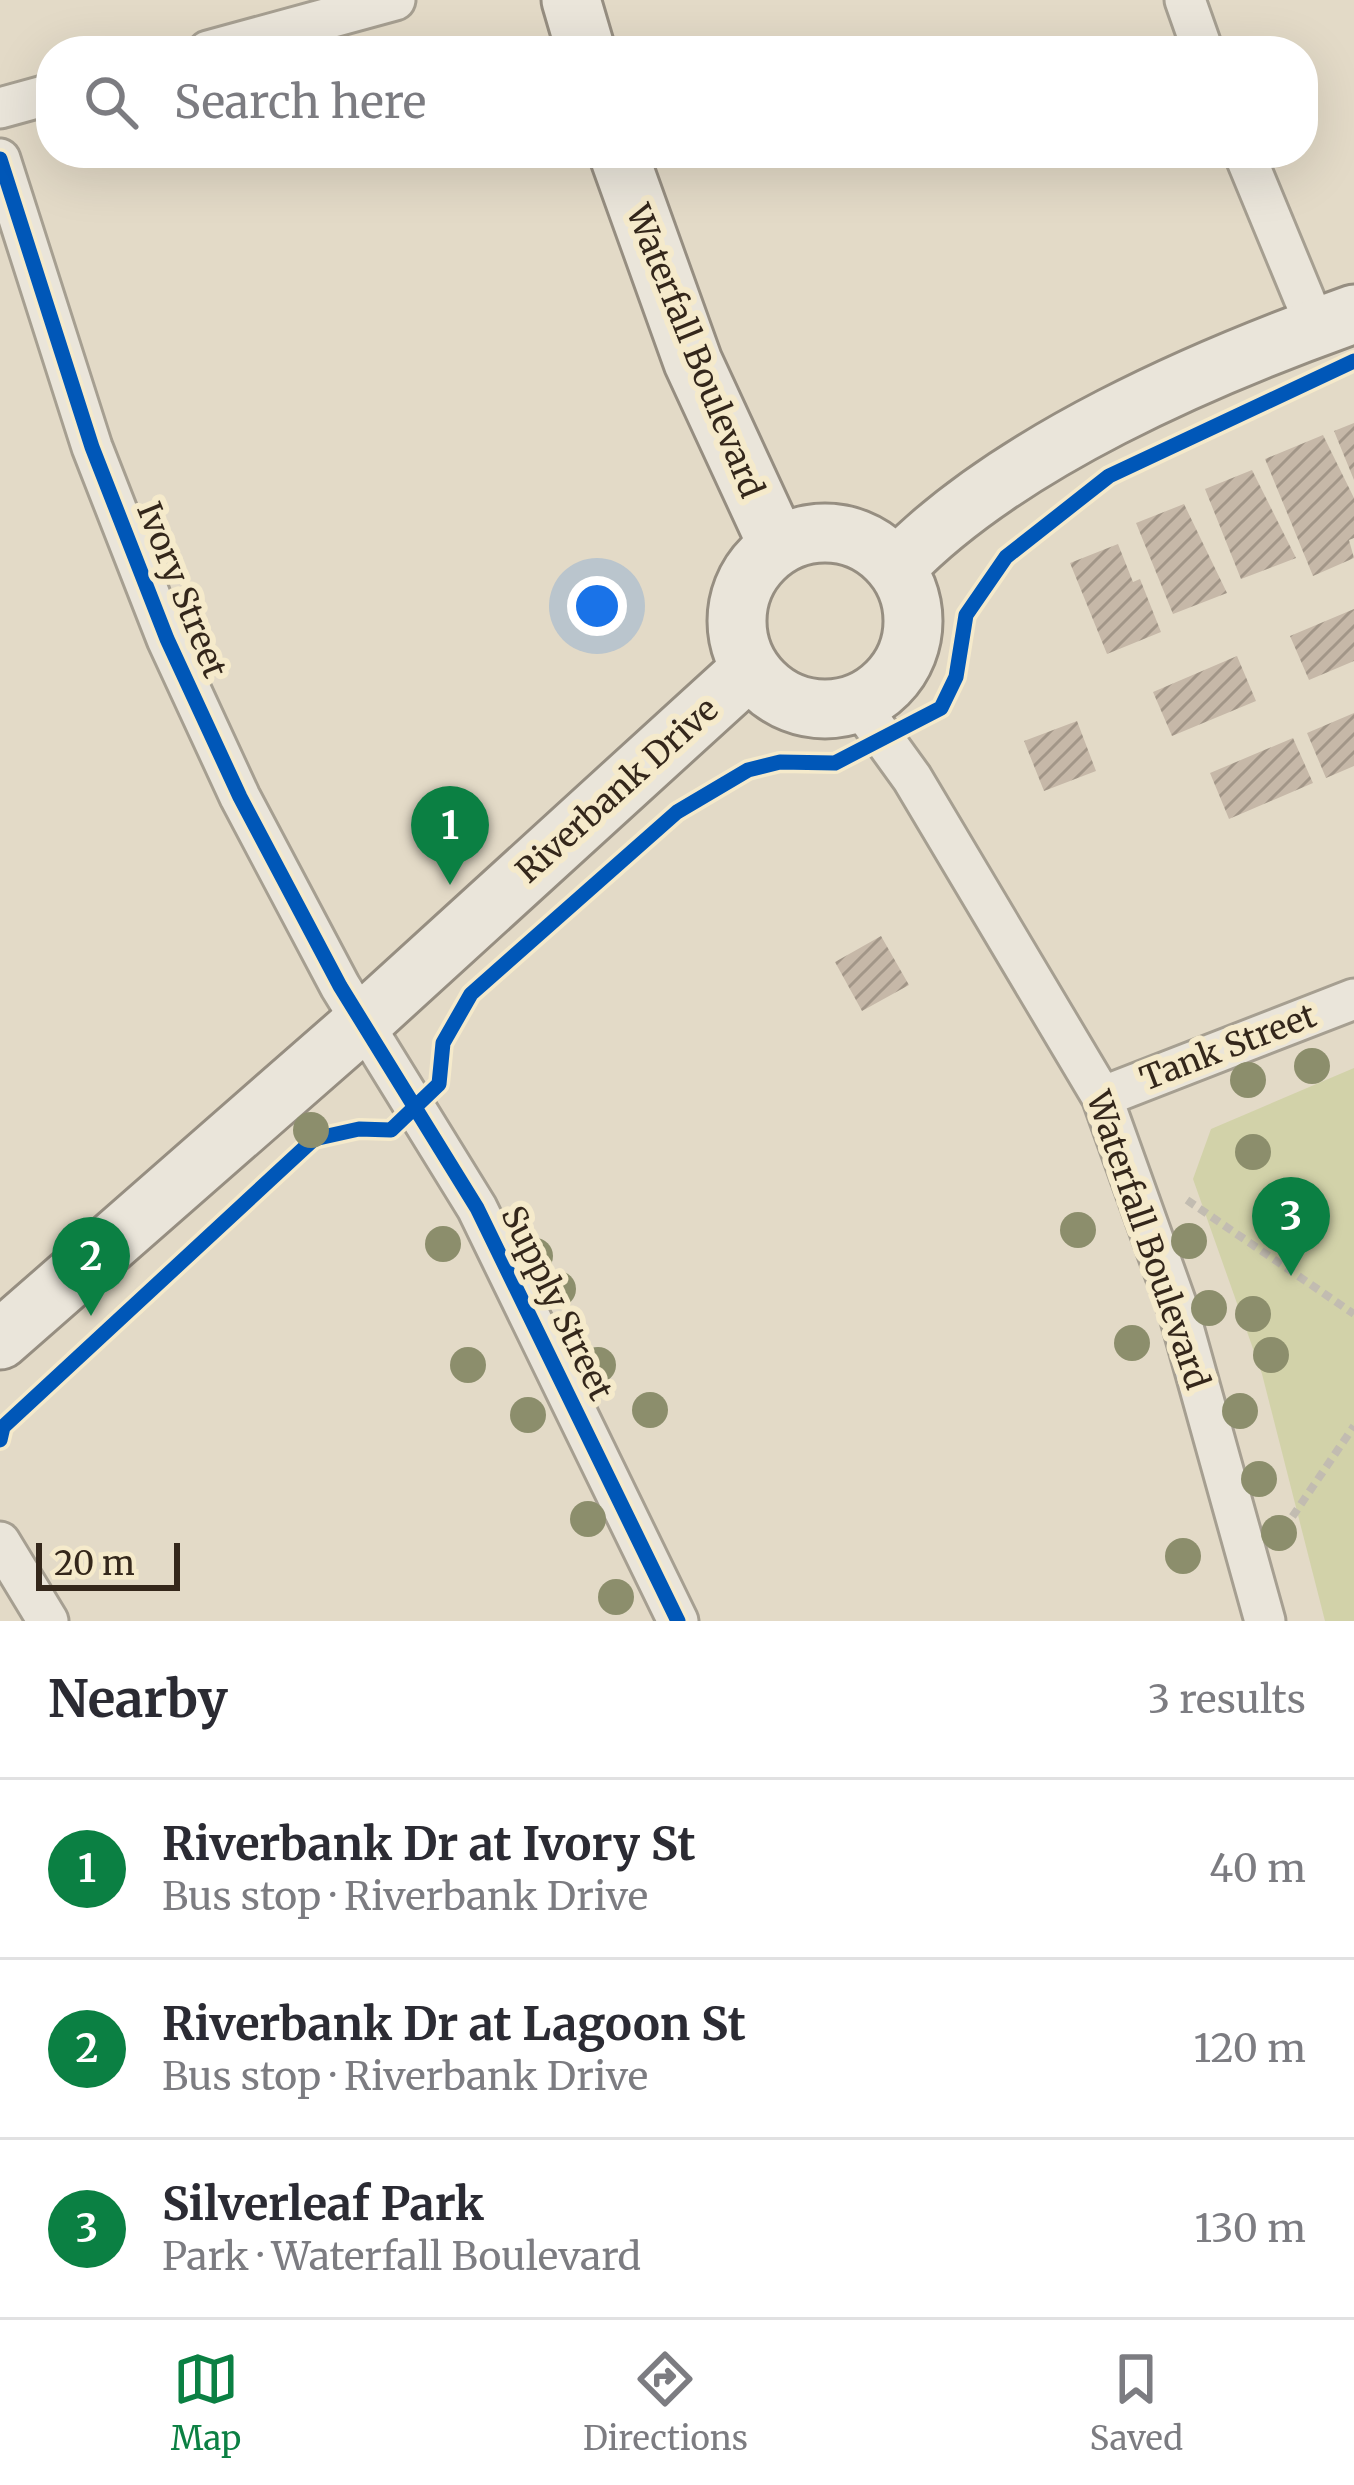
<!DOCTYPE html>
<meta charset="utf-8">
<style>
body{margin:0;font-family:Merriweather,serif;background:#f2f2f3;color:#2b2b33}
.scale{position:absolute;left:36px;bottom:30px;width:144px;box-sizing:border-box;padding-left:12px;border:6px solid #34271b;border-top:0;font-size:33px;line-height:42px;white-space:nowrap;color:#34271b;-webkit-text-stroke:9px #f5eacb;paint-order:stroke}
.you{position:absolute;left:597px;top:606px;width:42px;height:42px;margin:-30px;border:9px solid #fff;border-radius:50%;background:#1a73e8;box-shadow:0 0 0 18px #1a73e833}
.badge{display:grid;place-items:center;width:78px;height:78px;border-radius:50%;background:#0b8043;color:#fff;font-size:39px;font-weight:700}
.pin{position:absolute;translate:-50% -99px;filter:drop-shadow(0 3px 6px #0008)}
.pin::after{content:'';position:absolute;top:63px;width:42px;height:36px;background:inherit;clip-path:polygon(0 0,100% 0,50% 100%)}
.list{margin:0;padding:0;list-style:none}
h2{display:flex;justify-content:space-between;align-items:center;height:156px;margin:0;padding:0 48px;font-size:51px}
h2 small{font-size:39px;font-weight:400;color:#7c7c81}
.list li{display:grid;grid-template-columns:78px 1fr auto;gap:36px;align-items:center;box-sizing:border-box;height:180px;padding:0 48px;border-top:3px solid #e1e1e2}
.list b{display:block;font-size:45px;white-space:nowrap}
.list p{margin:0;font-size:39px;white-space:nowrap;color:#7c7c81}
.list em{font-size:39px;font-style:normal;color:#7c7c81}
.icon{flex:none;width:66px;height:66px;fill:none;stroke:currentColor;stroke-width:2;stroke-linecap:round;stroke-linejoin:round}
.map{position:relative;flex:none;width:1354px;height:1621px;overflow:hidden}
.search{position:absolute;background:#fff;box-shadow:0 12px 48px #0002;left:36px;right:36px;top:36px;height:132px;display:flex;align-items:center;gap:30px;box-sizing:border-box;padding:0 42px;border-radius:48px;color:#7c7c81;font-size:45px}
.sheet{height:696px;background:#fff}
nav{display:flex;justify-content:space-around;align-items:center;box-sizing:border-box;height:168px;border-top:3px solid #e1e1e2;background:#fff;font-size:33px;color:#7c7c81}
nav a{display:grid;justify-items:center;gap:6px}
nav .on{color:#0b8043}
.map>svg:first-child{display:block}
.park{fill:#d2d2a9}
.building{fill:url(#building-hatch)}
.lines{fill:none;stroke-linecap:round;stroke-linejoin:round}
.street-casing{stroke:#a69f91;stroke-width:45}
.secondary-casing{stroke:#968e81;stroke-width:63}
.path{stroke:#c2bcb1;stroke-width:8;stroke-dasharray:9 6;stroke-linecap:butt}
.street{stroke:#eae5da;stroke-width:39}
.secondary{stroke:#eae5da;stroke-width:57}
.cycleway-casing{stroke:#f5eacb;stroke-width:22}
.cycleway{stroke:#0057b8;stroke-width:15}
.tree{fill:#8c8e6c}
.labels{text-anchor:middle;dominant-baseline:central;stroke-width:12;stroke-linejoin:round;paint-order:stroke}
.street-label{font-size:33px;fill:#34271b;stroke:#f5eacb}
</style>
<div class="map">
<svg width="1354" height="1621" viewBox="0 0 1354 1621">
<defs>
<pattern id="building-hatch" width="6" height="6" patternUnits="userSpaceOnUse" patternTransform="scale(3)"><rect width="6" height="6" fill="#c6b8a8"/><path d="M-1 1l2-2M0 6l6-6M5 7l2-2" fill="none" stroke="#a29688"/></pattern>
</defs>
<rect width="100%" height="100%" fill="#e3dac7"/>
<path class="park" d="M1354 1068V1621H1325L1262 1374 1193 1179 1211 1129Z"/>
<path class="building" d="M1354 423V480L1334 431Z
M1323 435 1354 498V538L1349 540 1354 558 1313 576 1265 459Z
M1252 470 1296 558 1241 579 1205 489Z
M1184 504 1227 593 1173 614 1136 523Z
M1118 544 1133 582 1140 579 1161 632 1107 654 1070 563Z
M1354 609V661L1309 680 1290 636Z
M1237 656 1256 701 1172 736 1153 692Z
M1354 713V766L1326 778 1307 733Z
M1077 721 1096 771 1044 791 1024 741Z
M1293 738 1313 783 1229 819 1210 773Z
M881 936 909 985 862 1011 835 962Z"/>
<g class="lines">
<defs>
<path id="street" d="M1185 0 1203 51
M208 51 395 0
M0 108 51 94
M1244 153 1316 327
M0 159 92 447 167 639 240 797 340 986 477 1208 678 1621
M857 702 912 778 1102 1097 1178 1309 1265 1621
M1102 1097 1354 999
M0 1542 48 1621"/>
<path id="secondary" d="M571 0 586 51
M618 153 693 362 778 546
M737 621a88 88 0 1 1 176 0a88 88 0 1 1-176 0Z
M898 566C1008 452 1205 367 1354 314
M0 1340 363 1022 749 670"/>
</defs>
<use href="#street" class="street-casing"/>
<use href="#secondary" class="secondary-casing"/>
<path class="path" d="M1187 1200 1354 1314
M1284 1529 1354 1426"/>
<use href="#street" class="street"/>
<use href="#secondary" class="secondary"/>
<defs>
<path id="cycleway" d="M0 159 92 447 167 639 240 797 340 986 477 1208 678 1621
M0 1440 3 1427 314 1139 359 1129 391 1130 439 1084 443 1043 471 994 677 812 748 770 780 762 835 763 941 708 956 677 966 615 1006 557 1109 476 1354 361"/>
</defs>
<use href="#cycleway" class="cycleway-casing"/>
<use href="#cycleway" class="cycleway"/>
</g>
<g class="tree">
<circle cx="1312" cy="1066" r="18"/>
<circle cx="1248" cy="1080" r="18"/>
<circle cx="311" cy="1130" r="18"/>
<circle cx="1253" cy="1152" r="18"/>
<circle cx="1078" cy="1230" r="18"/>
<circle cx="1189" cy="1241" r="18"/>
<circle cx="443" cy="1244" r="18"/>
<circle cx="535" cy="1256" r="18"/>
<circle cx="558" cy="1289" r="18"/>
<circle cx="1209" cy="1308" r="18"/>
<circle cx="1253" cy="1314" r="18"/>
<circle cx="1132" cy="1343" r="18"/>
<circle cx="1271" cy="1355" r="18"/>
<circle cx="468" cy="1365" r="18"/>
<circle cx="598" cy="1365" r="18"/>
<circle cx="650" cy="1410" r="18"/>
<circle cx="1240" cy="1411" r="18"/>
<circle cx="528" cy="1415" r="18"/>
<circle cx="1259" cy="1479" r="18"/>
<circle cx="588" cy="1519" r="18"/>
<circle cx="1279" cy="1533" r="18"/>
<circle cx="1183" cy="1556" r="18"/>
<circle cx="616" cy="1597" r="18"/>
</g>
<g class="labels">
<g class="street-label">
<text transform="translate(695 351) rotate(68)">Waterfall Boulevard</text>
<text transform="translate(182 590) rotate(68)">Ivory Street</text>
<text transform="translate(617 790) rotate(-42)">Riverbank Drive</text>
<text transform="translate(1228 1047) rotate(-21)">Tank Street</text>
<text transform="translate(1148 1240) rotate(71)">Waterfall Boulevard</text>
<text transform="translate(557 1303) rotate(64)">Supply Street</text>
</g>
</g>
</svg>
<div class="scale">20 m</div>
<div class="you"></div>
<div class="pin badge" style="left:450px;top:885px">1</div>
<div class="pin badge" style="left:91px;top:1316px">2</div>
<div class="pin badge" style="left:1291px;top:1276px">3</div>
<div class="search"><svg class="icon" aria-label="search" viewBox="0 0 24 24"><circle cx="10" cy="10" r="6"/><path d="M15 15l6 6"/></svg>Search here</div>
</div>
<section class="sheet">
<h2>Nearby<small>3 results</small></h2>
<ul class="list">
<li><span class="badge">1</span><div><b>Riverbank Dr at Ivory St</b><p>Bus stop · Riverbank Drive</p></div><em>40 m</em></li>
<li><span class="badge">2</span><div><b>Riverbank Dr at Lagoon St</b><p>Bus stop · Riverbank Drive</p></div><em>120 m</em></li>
<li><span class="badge">3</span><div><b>Silverleaf Park</b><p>Park · Waterfall Boulevard</p></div><em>130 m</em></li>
</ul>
</section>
<nav>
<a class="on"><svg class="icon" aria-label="map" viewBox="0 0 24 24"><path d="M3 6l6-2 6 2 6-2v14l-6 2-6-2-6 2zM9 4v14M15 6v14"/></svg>Map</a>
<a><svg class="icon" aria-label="directions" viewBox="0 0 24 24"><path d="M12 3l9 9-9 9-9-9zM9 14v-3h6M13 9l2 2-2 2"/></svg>Directions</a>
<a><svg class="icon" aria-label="saved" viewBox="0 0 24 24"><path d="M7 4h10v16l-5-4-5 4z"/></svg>Saved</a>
</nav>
